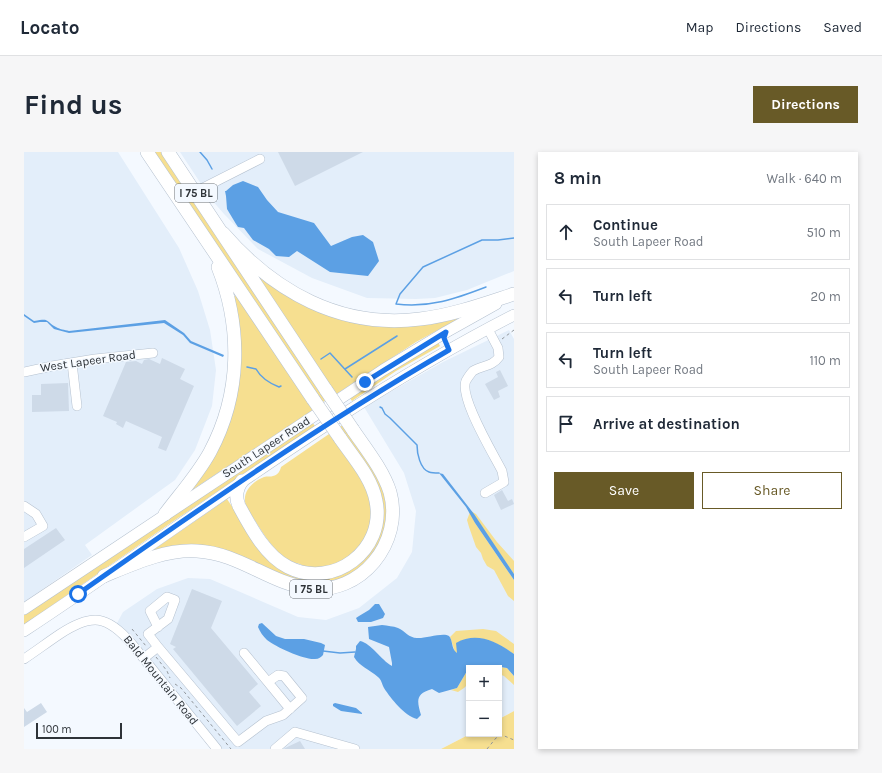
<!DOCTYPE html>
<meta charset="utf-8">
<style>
body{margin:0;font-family:Karla,sans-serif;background:#f6f6f7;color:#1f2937}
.controls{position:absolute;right:12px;bottom:12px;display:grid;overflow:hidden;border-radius:0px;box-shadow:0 2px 6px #0003}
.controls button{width:36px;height:36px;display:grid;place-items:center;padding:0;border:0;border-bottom:1px solid #e0e1e3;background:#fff;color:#1f2937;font:20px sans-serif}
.scale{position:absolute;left:12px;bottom:10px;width:86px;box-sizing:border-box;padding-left:4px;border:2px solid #2e3338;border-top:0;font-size:11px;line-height:14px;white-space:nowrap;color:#2e3338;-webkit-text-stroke:3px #f4f9ff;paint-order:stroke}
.stop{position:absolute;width:12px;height:12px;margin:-9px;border:3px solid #1a73e8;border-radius:50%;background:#fff}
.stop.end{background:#1a73e8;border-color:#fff;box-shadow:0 1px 4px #0008}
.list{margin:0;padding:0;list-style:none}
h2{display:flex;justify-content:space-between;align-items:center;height:52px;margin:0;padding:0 16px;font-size:17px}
h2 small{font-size:13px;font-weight:400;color:#747a83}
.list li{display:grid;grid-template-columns:26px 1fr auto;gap:12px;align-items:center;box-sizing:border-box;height:56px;margin:0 8px 8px;padding:0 8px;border:1px solid #e0e1e3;border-radius:0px}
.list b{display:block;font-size:15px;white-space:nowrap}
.list p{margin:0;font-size:13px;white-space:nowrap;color:#747a83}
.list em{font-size:13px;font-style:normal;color:#747a83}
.actions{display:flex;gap:8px;padding:12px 16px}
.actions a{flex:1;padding:9px 0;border:1px solid #685a27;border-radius:0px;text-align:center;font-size:14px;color:#685a27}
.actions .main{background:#685a27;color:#fff}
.icon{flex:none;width:22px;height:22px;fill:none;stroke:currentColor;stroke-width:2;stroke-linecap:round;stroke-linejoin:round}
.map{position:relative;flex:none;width:490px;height:597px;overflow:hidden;border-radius:0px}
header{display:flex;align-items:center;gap:24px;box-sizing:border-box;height:56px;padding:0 20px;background:#fff;border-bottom:1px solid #e0e1e3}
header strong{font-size:19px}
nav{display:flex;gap:22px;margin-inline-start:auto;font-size:14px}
.intro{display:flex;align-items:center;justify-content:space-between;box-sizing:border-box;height:96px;padding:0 24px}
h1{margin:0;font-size:28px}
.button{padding:10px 18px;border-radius:0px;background:#685a27;color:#fff;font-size:14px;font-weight:700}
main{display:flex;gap:24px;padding:0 24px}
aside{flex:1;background:#fff;border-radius:0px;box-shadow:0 2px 6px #0003}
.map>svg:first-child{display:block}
.built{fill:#e3eefa}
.green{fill:#f6df90}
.water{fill:#5ca0e4}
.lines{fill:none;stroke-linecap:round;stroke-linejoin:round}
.stream{stroke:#5ca0e4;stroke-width:1.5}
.building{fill:#cedae8}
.minor-casing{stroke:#b5c1cf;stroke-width:10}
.major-casing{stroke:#b5c1cf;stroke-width:12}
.highway-casing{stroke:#b5c1cf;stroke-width:14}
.path{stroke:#92979c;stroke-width:1;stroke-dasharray:3 3;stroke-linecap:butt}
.minor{stroke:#fff;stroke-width:9}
.major{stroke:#fff;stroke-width:11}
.highway{stroke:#fff;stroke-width:13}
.highway-bridge-casing{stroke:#b5c1cf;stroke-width:14;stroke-linecap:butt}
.highway-bridge{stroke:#fff;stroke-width:13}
.route{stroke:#1a73e8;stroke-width:5}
.labels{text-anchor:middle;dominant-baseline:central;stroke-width:3;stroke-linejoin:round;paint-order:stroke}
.shield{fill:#f4f9ff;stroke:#696e74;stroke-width:1}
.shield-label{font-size:11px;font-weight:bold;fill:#2e3338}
.street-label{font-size:12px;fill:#2e3338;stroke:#f4f9ff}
</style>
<header>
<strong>Locato</strong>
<nav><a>Map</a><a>Directions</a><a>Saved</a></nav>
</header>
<div class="intro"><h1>Find us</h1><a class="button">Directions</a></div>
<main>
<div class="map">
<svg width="490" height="597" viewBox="0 0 490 597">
<rect width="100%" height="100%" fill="#f4f9ff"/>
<path class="built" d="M0 0H94L155 96 174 139 186 178 192 218 188 254 171 298 151 328 61 393 68 403 0 450Z
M156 0H490V119L443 138 411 146 392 147 343 146 288 126 234 97 200 62 187 47Z
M485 178 490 187V559L475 567V516H445L446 582 417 597H197L92 473 99 460 133 437 164 426 186 427 274 465 302 468 335 456 373 426 388 400 392 359 380 321 340 255 419 210Z"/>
<path class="green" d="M130 0H137L303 247 299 250Z
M229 117 318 165 436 166 392 190 311 243Z
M212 143 289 258 168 338 203 272 209 145Z
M414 190 416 194 372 219 328 249 325 245Z
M288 270 291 274 148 370 0 473V463Z
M320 272 353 321 365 356 358 392 329 424 285 433 217 406 129 398 203 347 238 399 309 425 358 369 316 275Z
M305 282C317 299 340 327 346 346 357 381 324 420 287 416 283 416 279 414 276 412 272 411 267 410 264 408 246 396 235 374 223 356 216 342 227 330 240 325 243 324 247 325 249 324 254 323 256 319 257 315Z
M447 359 452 362 473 390 490 409V422Z
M446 360 451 371 490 428V449L484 444 470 418 463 414 459 407 457 401 452 395 445 375 443 368Z
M459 477 472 479 490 492V502C473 491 453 479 433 491V501L431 500 426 485 432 479Z
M463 513 483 516 490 524V533L480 524 475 522V516H450Z
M445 518V531L440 536 434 540 427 538 433 536 443 519Z
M490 559V597H417L446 582H475V567Z"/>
<path class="water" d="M219 29 234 35 243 48 254 60 290 71 307 94 328 85 339 83 349 90 355 109 344 124 306 120 273 99 265 105 252 104 245 97 229 88 220 76 214 75 212 72 203 57 202 44 201 39H202L209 33Z
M0 162 10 169C26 166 20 168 32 175 35 177 41 178 45 179L141 168 160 181 167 189 200 203 199 205 166 191 159 183 140 171 45 181 30 177 23 170H16L10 171 0 164Z
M415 321 419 322 450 362 490 422V428L451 371 442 355Z
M351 452H355L361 462 359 466 347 470H334L332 466 335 464 345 458Z
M238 471 252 484 261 487H280L297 491 301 493 299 503C297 505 295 507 291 507 280 508 252 495 243 488 239 484 236 480 234 475L235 472Z
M358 473C364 474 369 474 374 476 381 479 385 486 393 486 400 487 419 480 425 484 429 488 427 497 433 501L432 491C453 479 473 490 490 502V524L483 516 463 513 445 516V518L443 519 433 536 415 541 408 537C391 542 393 549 397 563L393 567C381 564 367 547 360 536 358 532 357 527 354 525 345 517 336 515 330 505L332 497V494L336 489C347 491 357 508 368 514V511L365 495 345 487 344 475Z
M311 551 332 556 338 561V562L317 559 309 554V552Z"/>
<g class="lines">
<path class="stream" d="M176 0 183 8 188 17
M462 135C431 147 406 156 372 152L376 142 399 115 458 88H474L490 86
M297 207 306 201 328 225
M223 215 232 217C237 226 245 231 255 235L257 234
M321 217 373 184
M356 255 358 256 361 262 366 266 393 293C393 301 396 317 405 320 408 321 412 321 415 321
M299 499 316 501 331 500"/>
</g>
<path class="building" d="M254 0H339L271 34Z
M138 206 161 217 156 227 170 234 142 299 134 296 138 285 102 269 99 276 92 272 93 270 79 264 102 210 112 209 118 212 120 208 125 207 136 212Z
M476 218 484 234 474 239 476 245 470 248 461 232 474 225 472 220Z
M44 231 45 259 8 260V243H17V232Z
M478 338 484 349 488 347 490 352 477 358 470 343Z
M32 376 41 388 0 416V397Z
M168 437 198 449 187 476 234 532 225 540 237 554 213 574 149 497 152 495 146 492Z
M17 551 23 560 0 575V556L3 560Z
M276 589 281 597H260L261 596Z"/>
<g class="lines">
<defs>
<path id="minor" d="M171 40 236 7
M48 211 53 254
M0 220 28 214 71 207 129 201
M461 341 480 330 478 319C470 303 432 241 443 227 445 224 447 221 449 219 458 213 468 215 475 205L474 196 464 177
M0 354 12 362 19 374 0 385
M134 495 124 482 144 467 151 448 143 445 126 459 134 475
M220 501 266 557
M120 506 134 495 214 590 242 569 259 563 278 546 260 524 254 523 244 530
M0 507C12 499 24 490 36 482 68 461 83 463 108 492L193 597
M251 597 271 580 331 597"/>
<path id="major" d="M0 457 359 218 422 180 472 152
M0 479C162 372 316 252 490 163"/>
<path id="highway" d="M123 0 289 247
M144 0 302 238
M199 81C250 140 317 177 396 167 429 163 459 152 490 142
M218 329C212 337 211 345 215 354 227 376 241 403 264 415 309 438 362 398 352 349 348 326 329 305 316 286
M141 362C156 342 174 322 186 300 217 242 218 176 194 115
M80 424C109 412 141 397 173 399 215 401 245 431 284 436 337 444 380 390 366 340 359 318 342 297 329 278"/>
</defs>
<use href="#minor" class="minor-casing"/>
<use href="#major" class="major-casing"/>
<use href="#highway" class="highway-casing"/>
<path class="path" d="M478 187 490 178
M108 477 122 494
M132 505 143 519 146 526
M151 532 157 536 207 597
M463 597 472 586 478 583 490 588"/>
<use href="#minor" class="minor"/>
<use href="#major" class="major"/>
<use href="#highway" class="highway"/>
<defs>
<path id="highway-bridge" d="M302 238 329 278
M289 247 316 286"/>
</defs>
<use href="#highway-bridge" class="highway-bridge-casing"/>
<use href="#highway-bridge" class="highway-bridge"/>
</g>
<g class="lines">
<path class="route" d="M54 442C175 357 297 272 425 198L420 186 422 180 341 230"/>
</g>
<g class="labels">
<g class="shield">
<rect x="151" y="32" width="42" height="18" rx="3"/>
<rect x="266" y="428" width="42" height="18" rx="3"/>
</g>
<g class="shield-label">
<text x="172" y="41">I 75 BL</text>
<text x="287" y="437">I 75 BL</text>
</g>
<g class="street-label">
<text transform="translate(64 209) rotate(-8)">West Lapeer Road</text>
<text transform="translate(242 295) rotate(-33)">South Lapeer Road</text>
<text transform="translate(137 528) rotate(51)">Bald Mountain Road</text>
</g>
</g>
</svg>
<div class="controls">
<button>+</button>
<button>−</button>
</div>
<div class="scale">100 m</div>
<div class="stop" style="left:54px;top:442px"></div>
<div class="stop end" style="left:341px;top:230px"></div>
</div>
<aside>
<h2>8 min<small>Walk · 640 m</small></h2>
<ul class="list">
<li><svg class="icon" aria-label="ahead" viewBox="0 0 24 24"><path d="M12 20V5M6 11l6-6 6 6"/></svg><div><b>Continue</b><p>South Lapeer Road</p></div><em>510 m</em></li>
<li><svg class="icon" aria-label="left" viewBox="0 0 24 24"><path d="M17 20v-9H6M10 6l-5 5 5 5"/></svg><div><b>Turn left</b></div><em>20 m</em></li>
<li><svg class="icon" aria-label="left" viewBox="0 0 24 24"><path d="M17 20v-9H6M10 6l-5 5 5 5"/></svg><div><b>Turn left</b><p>South Lapeer Road</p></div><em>110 m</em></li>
<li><svg class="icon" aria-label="arrive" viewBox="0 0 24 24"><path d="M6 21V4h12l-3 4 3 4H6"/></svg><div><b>Arrive at destination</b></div></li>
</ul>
<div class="actions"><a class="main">Save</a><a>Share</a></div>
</aside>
</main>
